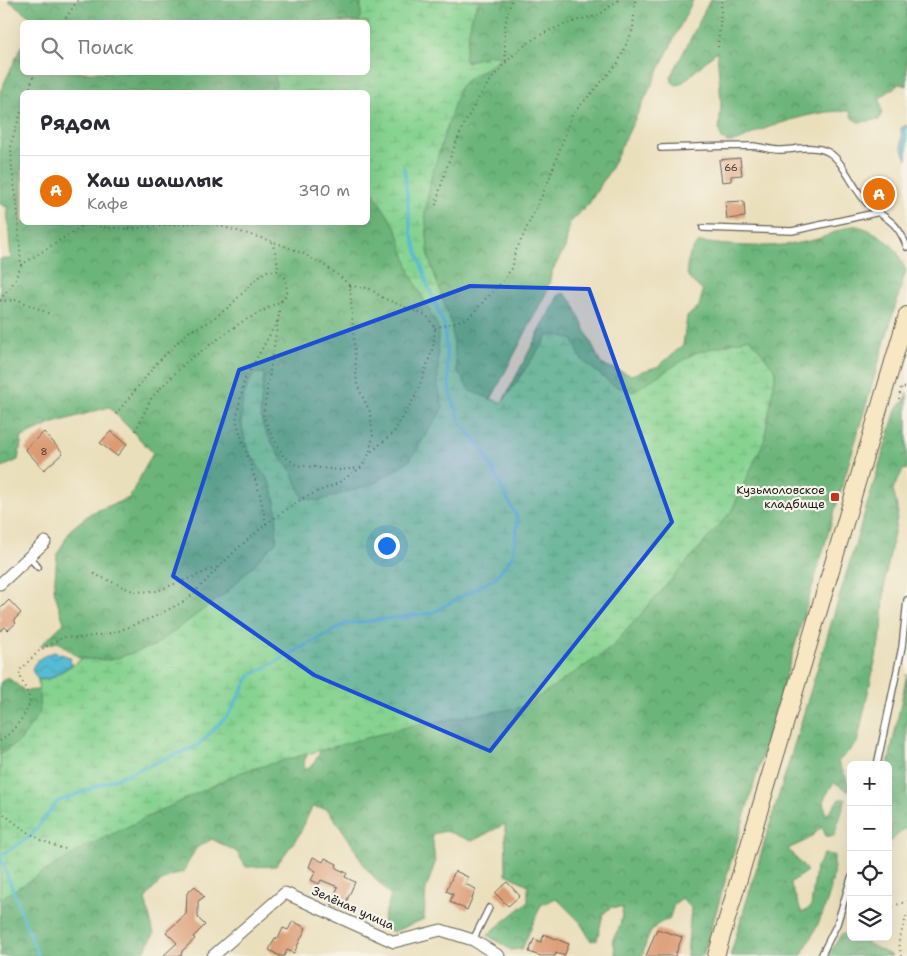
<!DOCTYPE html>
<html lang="ru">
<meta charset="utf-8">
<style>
body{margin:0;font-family:"Shantell Sans",sans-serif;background:#f7f7f7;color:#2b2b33}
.controls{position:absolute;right:15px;bottom:15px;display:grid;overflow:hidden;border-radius:8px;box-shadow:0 5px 20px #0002}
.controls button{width:45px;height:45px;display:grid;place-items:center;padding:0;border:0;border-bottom:1px solid #e1e1e2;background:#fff;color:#2b2b33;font:25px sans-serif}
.you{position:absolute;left:386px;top:545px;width:18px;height:18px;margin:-12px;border:4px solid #fff;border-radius:50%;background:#1a73e8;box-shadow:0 0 0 8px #1a73e833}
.badge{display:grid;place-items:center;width:32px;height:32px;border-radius:50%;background:#c8321e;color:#fff;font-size:16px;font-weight:700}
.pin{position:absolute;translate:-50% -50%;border:2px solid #fff;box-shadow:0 1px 5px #0006}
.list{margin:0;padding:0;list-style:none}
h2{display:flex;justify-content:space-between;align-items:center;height:65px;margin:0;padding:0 20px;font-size:21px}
h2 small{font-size:16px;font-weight:400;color:#7c7c81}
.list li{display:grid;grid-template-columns:32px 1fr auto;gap:15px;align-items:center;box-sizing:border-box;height:70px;padding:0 20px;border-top:1px solid #e1e1e2}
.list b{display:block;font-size:19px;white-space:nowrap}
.list p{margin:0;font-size:16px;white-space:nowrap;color:#7c7c81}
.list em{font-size:16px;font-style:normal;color:#7c7c81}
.icon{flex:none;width:28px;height:28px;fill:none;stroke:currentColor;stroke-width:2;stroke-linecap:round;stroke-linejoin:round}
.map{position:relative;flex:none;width:907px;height:956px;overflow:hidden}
.search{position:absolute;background:#fff;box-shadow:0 5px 20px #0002;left:20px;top:20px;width:350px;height:55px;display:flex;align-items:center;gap:12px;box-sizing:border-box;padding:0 18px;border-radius:8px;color:#7c7c81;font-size:19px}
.panel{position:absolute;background:#fff;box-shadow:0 5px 20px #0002;left:20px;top:90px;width:350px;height:135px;border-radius:8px}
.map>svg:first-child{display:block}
.forest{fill:url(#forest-crowns);stroke:#44684b;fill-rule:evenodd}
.wetland{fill:url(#wetland-marsh);stroke:#517856}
.water{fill:url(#water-waves);stroke:#396c78}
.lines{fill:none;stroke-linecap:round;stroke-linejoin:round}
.stream{stroke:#56bbd4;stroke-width:3}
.building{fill:#dc9b73}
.service-casing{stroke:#646054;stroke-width:8}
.minor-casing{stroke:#646054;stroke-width:13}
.secondary-casing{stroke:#646054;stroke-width:18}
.path{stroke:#646054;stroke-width:2;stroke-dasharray:1 4;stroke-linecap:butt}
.service{stroke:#fff;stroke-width:5.5}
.minor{stroke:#fff;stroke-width:11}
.secondary{stroke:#f7e8c3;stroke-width:16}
.marked{fill:#1d4ed8;fill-opacity:0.2;stroke:#1d4ed8;stroke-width:4;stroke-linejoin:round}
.poi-dot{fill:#c8321e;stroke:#f7f3e8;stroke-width:2}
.labels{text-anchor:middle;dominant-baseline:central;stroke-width:4.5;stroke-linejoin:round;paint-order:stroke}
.number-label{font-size:10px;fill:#4c3c32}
.poi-label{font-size:12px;fill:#1c1c1c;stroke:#f7f3e8;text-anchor:end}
.street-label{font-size:12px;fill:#1c1c1c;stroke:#f7f3e8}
</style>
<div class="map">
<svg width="907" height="956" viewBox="0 0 907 956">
<defs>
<pattern id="forest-crowns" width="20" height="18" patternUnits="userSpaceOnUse" patternTransform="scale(1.25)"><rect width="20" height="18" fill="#6cb57a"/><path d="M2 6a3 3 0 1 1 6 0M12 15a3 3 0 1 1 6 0" fill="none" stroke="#589263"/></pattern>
<pattern id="wetland-marsh" width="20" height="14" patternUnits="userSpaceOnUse" patternTransform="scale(1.25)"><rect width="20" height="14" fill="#86d390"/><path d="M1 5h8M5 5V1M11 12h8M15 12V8" fill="none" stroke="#73b57c"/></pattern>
<pattern id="water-waves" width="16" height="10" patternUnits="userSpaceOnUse" patternTransform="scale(1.25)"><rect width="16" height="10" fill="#56bbd4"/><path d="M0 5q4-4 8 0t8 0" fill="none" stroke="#4aa0b5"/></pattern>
</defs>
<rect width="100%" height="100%" fill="#f7f3e8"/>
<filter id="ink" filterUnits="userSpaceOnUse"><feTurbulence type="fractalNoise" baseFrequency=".02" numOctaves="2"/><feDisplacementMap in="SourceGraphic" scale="10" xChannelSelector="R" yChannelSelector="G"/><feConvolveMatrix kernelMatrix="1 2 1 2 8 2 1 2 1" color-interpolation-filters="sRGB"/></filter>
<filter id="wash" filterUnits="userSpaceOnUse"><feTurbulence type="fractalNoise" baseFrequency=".0096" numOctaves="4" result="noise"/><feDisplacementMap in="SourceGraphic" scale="20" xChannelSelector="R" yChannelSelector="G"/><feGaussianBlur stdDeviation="1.12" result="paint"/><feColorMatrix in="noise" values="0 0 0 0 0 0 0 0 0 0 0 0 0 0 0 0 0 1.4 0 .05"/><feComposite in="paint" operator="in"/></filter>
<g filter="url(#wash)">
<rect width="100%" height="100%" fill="#eadfbb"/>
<path class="forest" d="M8 0H693L610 170 588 205 570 223 565 248 552 271 547 291 304 761 305 769 313 765 558 296 564 293 572 301 601 364 631 375 659 366 683 345 687 317 699 306 703 291C699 287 690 281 688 276 684 266 691 247 700 242 738 247 780 249 818 239 828 236 849 224 857 226 869 228 888 240 896 250 900 256 901 263 906 270L703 956H687L691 908 682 898 674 904 669 920C650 923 647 940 642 956H616L613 939 620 926 623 908 611 907 603 914 597 940 591 941 580 922 556 898 541 905 522 949 511 950 487 935 528 902V885L506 874 505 824 472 841 446 831 432 834 435 863 426 889 424 919 393 932 381 926 391 896 365 867 347 836 327 809 312 807 299 835 276 866 246 867 237 852 212 839 196 848 183 872C164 876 157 884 145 899L154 934 141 956H0V683L7 677 25 691 38 690 82 660 58 642 40 646 64 623 54 590 57 555 71 529 91 513 129 498 153 453 109 407 54 423 22 437 18 460 0 468V259H11L7 207 0 204V92L22 45V72H368V22H37ZM22 92H368V222H22Z
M710 0H907V86L899 84 880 98 882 112 879 120 858 122 852 118 850 111C819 110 787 120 759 131 748 135 740 143 727 142L722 139 719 131 721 102 717 51 681 84 676 85 672 82 671 77Z
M907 392V469L903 470 893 489 898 512 885 580 882 630 857 743 838 762 846 777 849 792 834 782 824 799 826 816 839 799H846L834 836H826L822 827 807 840 788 849 807 871 790 883 802 913 811 907 816 867 824 854 834 855C835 894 820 922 801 956H730L896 410 905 400Z
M907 674V827L888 843V765Z
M842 933 860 939 892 956H828Z"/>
<path class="wetland" d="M361 0H479L472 16 464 59 466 62 490 55H501C492 69 472 73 460 86L432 174 425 213 429 259 451 323 457 370 470 391 502 403 548 336 560 335 573 340 581 359 613 385 632 392 695 353 750 338 776 371 764 441 731 512 610 649 523 707 414 725 241 772 83 848 0 899V755L21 740 40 712 38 680 51 678 82 659 110 660 154 646 227 592 276 542C277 524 278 507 272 489 269 479 260 469 254 460 238 433 236 399 255 373H264L260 412 263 427 282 460 292 472 303 498 319 501 377 482 410 460 443 408 438 386V327L411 275 397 230 368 184V92H268L276 86 275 73 368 72V22H358L361 17Z"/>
<path class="water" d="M907 125V159L902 147 901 128Z
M54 652 70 657 71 665 51 678 38 680 32 670C35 659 43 656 54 652Z"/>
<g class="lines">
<path class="stream" d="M0 856 31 836 57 802 197 746 229 714 250 676 345 624 432 613 495 578 513 555 518 520 482 448 461 423 450 394 444 325 428 286 411 232 404 167
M0 856 38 956"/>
</g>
<g id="blocks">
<path class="building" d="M740 158 742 175 731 176V181L722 182 719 160Z
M883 182 890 188 875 204 869 198Z
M744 201 745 217 727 219 725 202Z
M111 431 127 444 117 456 100 443Z
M44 432 63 453 44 470 25 449Z
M9 600 21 613 14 620 16 623 8 630 5 627 0 631V609Z
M313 857 323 862 325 858 337 864 336 868 347 873 345 877 355 882 343 909 331 904 338 887 321 880 319 884 311 880 316 871 309 867Z
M455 871 468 877 465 884 476 889 467 910 450 902 453 894 446 891Z
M507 882 520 896 508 906 495 893Z
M195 886 204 897 198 901V918L205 925 193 937 195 939 182 951 181 956H163L177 943 166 932 186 914 187 893Z
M293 921 306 928 294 953 287 950 284 956H280L269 950 275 938 278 939 283 928 288 930Z
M657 929 682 937 675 956H646Z
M544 934 569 944 564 956 556 953 555 956H540L529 952 534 939 541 942Z"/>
</g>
</g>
<g filter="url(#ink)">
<use href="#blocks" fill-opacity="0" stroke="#646054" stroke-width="1"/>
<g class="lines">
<defs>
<path id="service" d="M661 148C692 147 723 146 753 146 762 147 771 150 779 150 795 150 814 144 828 152 844 161 853 189 867 203 886 221 896 218 907 247
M703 228 792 231 880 212
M29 557 38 567
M877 765 902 647 907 600
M473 940 489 908
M821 956 837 924 851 878"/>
<path id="minor" d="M0 584 45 542
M213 956 285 893 394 942 441 930 473 940 499 956"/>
<path id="secondary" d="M716 956 907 315"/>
</defs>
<use href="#service" class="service-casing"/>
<use href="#minor" class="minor-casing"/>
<use href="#secondary" class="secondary-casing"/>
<path class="path" d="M63 22 78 0
M718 47 722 0
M506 61C504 40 503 20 512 0
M28 92 35 72
M436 205C450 145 483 68 539 36 552 28 567 24 582 19 588 17 595 17 600 14 606 10 612 4 619 0
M76 222 84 225
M272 242 277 259 278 271
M21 265 84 225 126 229 201 222
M350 286 369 288 383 298 427 316 435 328 433 348 417 393 394 432 369 454
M0 300 14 282 21 265 17 203 12 170 11 143 22 109
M0 301 18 300 50 314
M281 301 263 416 271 434 283 455 296 465 339 470 359 468
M435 328 468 318 500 284 513 267 514 255 549 180 572 115 618 63 633 29 635 0
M899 399 901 387 907 388
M116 414 157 363 188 332 209 322 230 306 258 277 267 271H278L286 279 287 294 281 301 240 323 185 363 152 397 134 434
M266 524 260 495 236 420 244 381 278 320
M94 574 135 592 157 591 220 566
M0 741C10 735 33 709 29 697 26 688 21 681 19 671L40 650 64 637 81 638 116 632 156 616 187 600 238 548 266 524 303 498 338 483 362 467 369 454 373 437 370 412 357 385 350 286C311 247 258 238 207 222
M0 811C21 828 39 842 65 849
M888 908 907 901
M901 956 899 941 907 914"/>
<use href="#service" class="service"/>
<use href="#minor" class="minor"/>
<use href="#secondary" class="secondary"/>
</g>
</g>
<path class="marked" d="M470 286 589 289 672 522 490 751 314 675 173 576 239 370Z"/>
<rect class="poi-dot" x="830" y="492" width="10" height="10" rx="2.5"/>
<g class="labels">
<g class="number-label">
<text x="731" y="167">66</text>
<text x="44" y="451">8</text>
</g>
<g class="poi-label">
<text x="825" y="490">Кузьмоловское<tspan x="825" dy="14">кладбище</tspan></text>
</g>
<g class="street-label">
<text transform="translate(353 908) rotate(24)">Зелёная улица</text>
</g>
</g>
</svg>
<div class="controls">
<button>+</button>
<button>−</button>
<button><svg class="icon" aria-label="locate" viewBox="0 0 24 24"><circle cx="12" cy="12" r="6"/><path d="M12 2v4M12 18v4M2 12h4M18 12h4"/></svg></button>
<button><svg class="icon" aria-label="layers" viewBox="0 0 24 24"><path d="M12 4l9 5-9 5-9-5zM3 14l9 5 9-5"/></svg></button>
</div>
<div class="you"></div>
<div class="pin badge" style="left:879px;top:194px;background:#e8710a">A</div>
<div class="search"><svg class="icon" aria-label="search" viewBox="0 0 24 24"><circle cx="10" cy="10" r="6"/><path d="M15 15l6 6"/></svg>Поиск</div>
<section class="panel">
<h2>Рядом<small></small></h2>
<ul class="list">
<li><span class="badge" style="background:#e8710a">A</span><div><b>Хаш шашлык</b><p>Кафе</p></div><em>390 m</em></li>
</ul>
</section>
</div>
